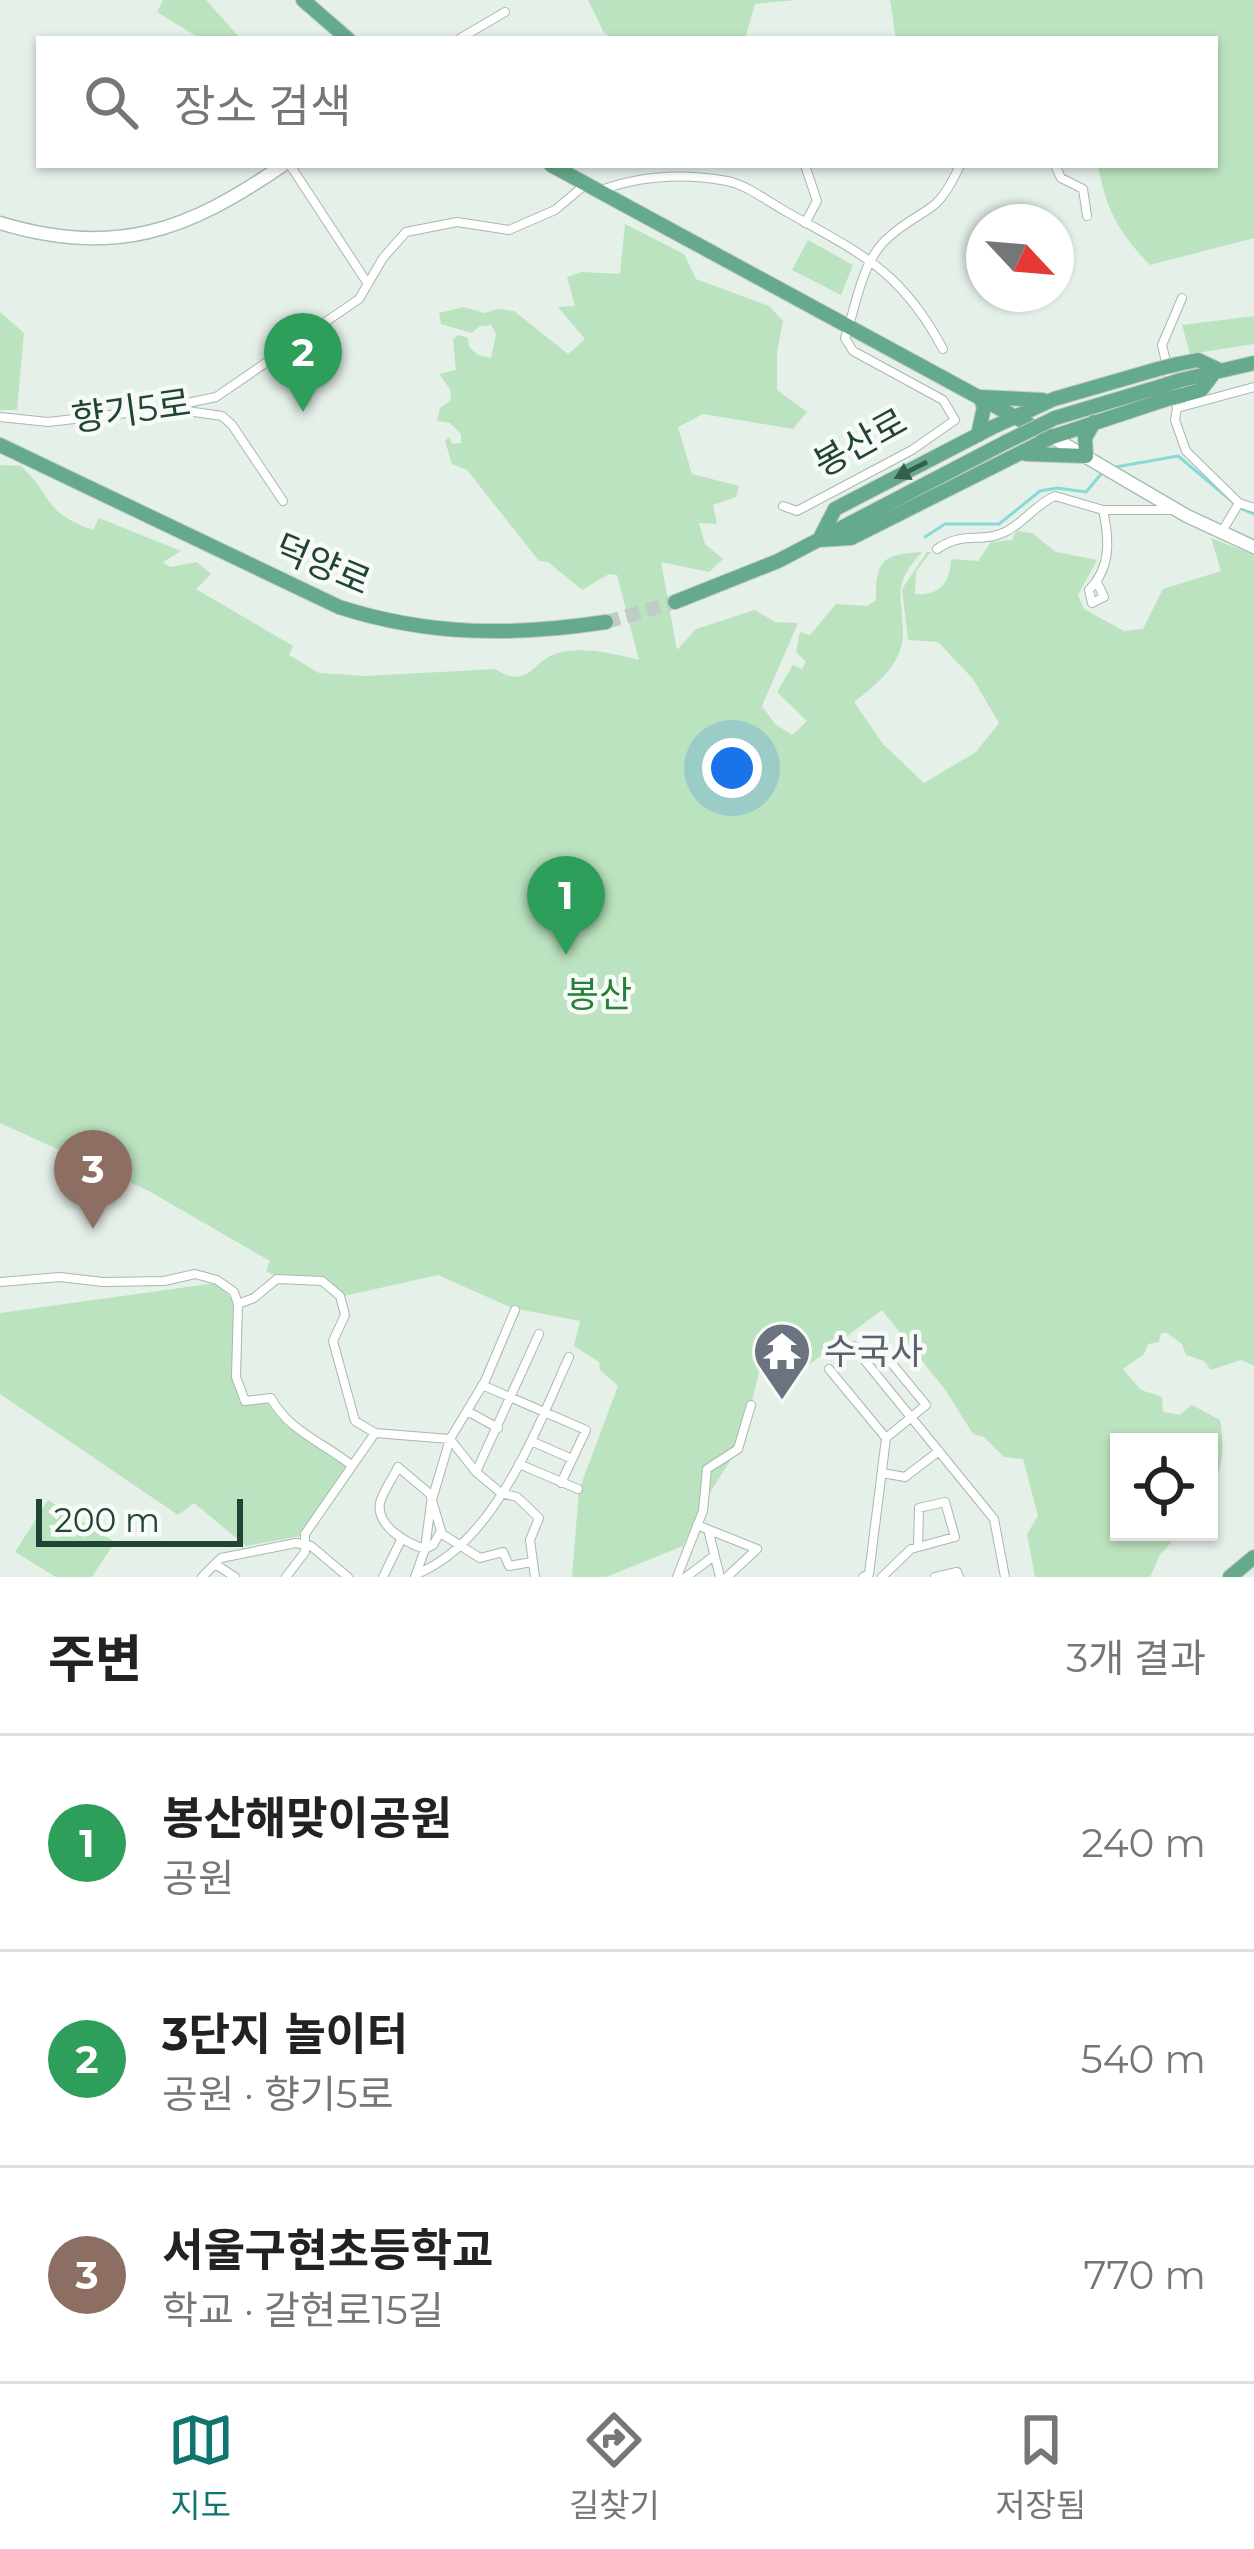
<!DOCTYPE html>
<html lang="ko">
<meta charset="utf-8">
<style>
body{margin:0;font-family:Montserrat,"Noto Sans KR",sans-serif;background:#f6f6f6;color:#222}
.controls{position:absolute;right:36px;bottom:36px;display:grid;overflow:hidden;border-radius:0px;box-shadow:0 3px 9px #0004}
.controls button{width:108px;height:108px;display:grid;place-items:center;padding:0;border:0;border-bottom:3px solid #e0e0e0;background:#fff;color:#222;font:60px sans-serif}
.compass{position:absolute;left:966px;top:204px;width:108px;height:108px;border-radius:50%;background:#fff;box-shadow:0 3px 9px #0004;rotate:116deg}
.scale{position:absolute;left:36px;bottom:30px;width:207px;box-sizing:border-box;padding-left:12px;border:6px solid #214435;border-top:0;font-size:33px;line-height:42px;white-space:nowrap;color:#214435;-webkit-text-stroke:9px #f6fbf8;paint-order:stroke}
.you{position:absolute;left:732px;top:768px;width:42px;height:42px;margin:-30px;border:9px solid #fff;border-radius:50%;background:#1a73e8;box-shadow:0 0 0 18px #1a73e833}
.badge{display:grid;place-items:center;width:78px;height:78px;border-radius:50%;background:#0f766e;color:#fff;font-size:39px;font-weight:700}
.pin{position:absolute;translate:-50% -99px;filter:drop-shadow(0 3px 6px #0008)}
.pin::after{content:'';position:absolute;top:63px;width:42px;height:36px;background:inherit;clip-path:polygon(0 0,100% 0,50% 100%)}
.list{margin:0;padding:0;list-style:none}
h2{display:flex;justify-content:space-between;align-items:center;height:156px;margin:0;padding:0 48px;font-size:51px}
h2 small{font-size:39px;font-weight:400;color:#767676}
.list li{display:grid;grid-template-columns:78px 1fr auto;gap:36px;align-items:center;box-sizing:border-box;height:216px;padding:0 48px;border-top:3px solid #e0e0e0}
.list b{display:block;font-size:45px;white-space:nowrap}
.list p{margin:0;font-size:39px;white-space:nowrap;color:#767676}
.list em{font-size:39px;font-style:normal;color:#767676}
.icon{flex:none;width:66px;height:66px;fill:none;stroke:currentColor;stroke-width:2;stroke-linecap:round;stroke-linejoin:round}
.map{position:relative;flex:none;width:1254px;height:1577px;overflow:hidden}
.search{position:absolute;background:#fff;box-shadow:0 3px 9px #0004;left:36px;right:36px;top:36px;height:132px;display:flex;align-items:center;gap:30px;box-sizing:border-box;padding:0 42px;border-radius:0px;color:#767676;font-size:45px}
.sheet{height:804px;background:#fff}
nav{display:flex;justify-content:space-around;align-items:center;box-sizing:border-box;height:168px;border-top:3px solid #e0e0e0;background:#fff;font-size:33px;color:#767676}
nav a{display:grid;justify-items:center;gap:6px}
nav .on{color:#0f766e}
.map>svg:first-child{display:block}
.green{fill:#bce3c0}
.lines{fill:none;stroke-linecap:round;stroke-linejoin:round}
.stream{stroke:#88dad8;stroke-width:3}
.primary-tunnel{stroke:#becec5;stroke-width:14;stroke-dasharray:14 7;stroke-linecap:butt}
.street-casing{stroke:#a6b9af;stroke-width:10}
.secondary-casing{stroke:#a5c0b2;stroke-width:15}
.primary-casing{stroke:#c1cbc6;stroke-width:16}
.street{stroke:#fff;stroke-width:8}
.secondary{stroke:#fff;stroke-width:12}
.primary{stroke:#65aa8c;stroke-width:14}
.primary-bridge-casing{stroke:#c1cbc6;stroke-width:16;stroke-linecap:butt}
.primary-bridge{stroke:#65aa8c;stroke-width:14}
.oneway{fill:#325e4b}
.labels{text-anchor:middle;dominant-baseline:central;stroke-width:9;stroke-linejoin:round;paint-order:stroke}
.street-label{font-size:36px;fill:#214435;stroke:#f6fbf8}
.park-label{font-size:36px;fill:#26803a;stroke:#f6fbf8}
.worship-label{font-size:36px;fill:#5b616d;stroke:#f6fbf8;text-anchor:start}
</style>
<div class="map">
<svg width="1254" height="1577" viewBox="0 0 1254 1577">
<rect width="100%" height="100%" fill="#e5f0e9"/>
<path class="green" d="M163 0H206L241 39H201L157 12Z
M588 0H796L755 4 745 39H613L604 33Z
M890 0H1254V238L1150 265C1119 233 1106 210 1098 165H1215V39H896Z
M625 224 684 254 696 279 769 306 783 321 777 352V390L807 412 793 429 703 414 678 427 692 474 739 486 736 497 713 505 717 524 699 523 705 544 723 559 709 572 661 562 677 650 696 629 755 610 775 622 798 623 762 706 775 724 792 735 807 721 777 692 793 665 802 669 806 662 796 652 800 632 810 635 836 604 867 606 876 600C875 559 884 554 922 552 892 585 902 593 903 633 903 664 876 685 854 702L883 744 924 783 976 752 999 723 973 679 938 642 908 640 902 589 927 552H931L916 571 915 594C940 596 950 583 951 559L978 561 991 542 1012 540 1016 531 1032 533 1056 552 1097 560 1078 595 1084 609 1124 631 1143 629 1163 589 1221 571 1211 538 1254 555V1366L1241 1360 1211 1370 1204 1361 1186 1355 1182 1344 1167 1333H1161L1159 1342 1148 1344 1144 1354 1123 1369 1141 1390 1162 1397 1163 1412 1180 1415 1192 1405 1220 1420C1225 1450 1223 1469 1209 1495V1442H1119V1532H1180L1160 1555 1150 1577H1035L1027 1534 1038 1516 1023 1459 1004 1457 984 1437 973 1434 946 1391 882 1310 807 1366 759 1372 742 1442 699 1510 683 1546 606 1577H572L579 1490 618 1386 600 1370 599 1362 574 1346 580 1321 512 1308 438 1275 344 1296 321 1278 275 1276 266 1271 270 1261 147 1190 0 1123V465L21 466C55 498 41 511 93 530L99 518 181 551 163 562 170 567 197 562 211 574 196 589 293 646 289 655 319 673 366 676 495 669C531 692 532 657 562 652 586 647 616 654 639 660L617 575 609 574 582 590 548 562 539 561 467 470 452 464 445 441 449 437 452 444 461 443V434L450 423 437 421 440 408 451 400 450 389 439 374 456 370 453 339 459 335 468 338 469 347 478 355 491 358 496 334 491 325 480 326 472 333 441 324 439 313 463 307 485 313 498 309 514 311 568 354 585 339 558 307 575 306 567 277 582 272 620 274Z
M808 240 853 265 841 295 792 270Z
M0 312 24 333 17 410H0Z
M1254 316V344L1190 354 1182 325Z
M216 1283 238 1304 236 1377 245 1401 267 1403C287 1431 319 1444 346 1466L302 1536 246 1546 194 1503 178 1515 0 1394V1313Z
M48 1500 115 1542 92 1577H56L15 1552Z"/>
<g class="lines">
<path class="stream" d="M1110 468 1178 456 1240 508 1254 514
M925 537 945 524H999L1040 491 1057 488 1086 492 1102 473"/>
<path class="primary-tunnel" d="M606 622 675 602"/>
<defs>
<path id="street" d="M459 39 505 12
M290 165 368 284
M805 165 817 201 805 223
M1055 165 1061 178 1083 189 1087 216
M599 191C641 175 683 173 727 181 747 185 767 201 785 211 861 254 900 269 943 349
M1182 298 1162 345 1177 408 1175 420 1186 451 1239 503 1254 508
M186 403 187 411 222 416 232 425 283 501
M1177 408 1254 387
M0 417 48 422 154 410 216 397 359 299 383 258 406 232 457 222 509 230 555 210 586 184
M783 506 797 511 912 450 955 420 943 400 853 351 845 338C857 304 861 260 890 236 927 204 936 218 960 165
M1221 533 1239 503
M937 549C965 530 980 544 1005 532 1024 523 1036 504 1055 496L1103 510H1174
M1097 582 1104 597 1092 603 1089 590C1112 567 1109 538 1103 510
M0 1282 60 1277 103 1282 164 1281 195 1274 217 1280 234 1292 238 1304 236 1377 245 1401 271 1398C288 1430 322 1442 350 1464
M238 1304 254 1298 277 1279 322 1281 340 1296 345 1315 333 1341 355 1421 375 1433 450 1439 476 1472 501 1493 517 1497 539 1518 530 1540 535 1577
M870 1337 926 1405 886 1438
M853 1346 994 1519 1005 1577
M829 1369 886 1438 869 1574 863 1577
M482 1385 586 1430 561 1483
M467 1411 498 1428
M531 1441 572 1459
M519 1464 578 1489
M476 1472 539 1334
M882 1473 905 1477 939 1451
M697 1525 757 1549 727 1577
M441 1531 433 1545 425 1549C406 1543 376 1526 380 1503 383 1491 393 1478 398 1467L430 1494 442 1534 480 1558 503 1552 509 1566 532 1562
M709 1533 720 1577
M215 1564 235 1577
M419 1573C496 1540 537 1428 569 1357
M202 1577 221 1558 296 1543 311 1546 348 1577
M286 1577 305 1552V1534L375 1433
M383 1577 402 1538
M415 1577 425 1549 431 1503 450 1439 485 1381 515 1310
M677 1577 703 1511 707 1469 738 1449 751 1405
M686 1577 714 1556
M882 1577 911 1549 955 1537 945 1502 919 1508 918 1546
M935 1577 957 1572 959 1577"/>
<path id="secondary" d="M0 223C114 258 188 231 283 165
M1052 437 1187 516 1254 547"/>
<path id="primary" d="M303 0 348 39
M551 165 1052 437
M1178 364 1198 360 1217 369 1201 390 1183 395
M1181 380 1254 363
M1055 418 1162 386
M978 435 984 407 980 397 1043 400
M0 445 339 607C429 636 513 636 606 622
M1026 454 1086 456 1085 438 1094 422
M819 540 835 509 993 427 1054 399 1158 369
M819 540 851 538 1052 437 1167 399
M675 602 778 561 1006 442
M1230 1577 1254 1557"/>
</defs>
<use href="#street" class="street-casing"/>
<use href="#secondary" class="secondary-casing"/>
<use href="#primary" class="primary-casing"/>
<use href="#street" class="street"/>
<use href="#secondary" class="secondary"/>
<use href="#primary" class="primary"/>
<defs>
<path id="primary-bridge" d="M1158 369 1178 364
M1162 386 1181 380
M1167 399 1183 395
M1006 442 1055 418"/>
</defs>
<use href="#primary-bridge" class="primary-bridge-casing"/>
<use href="#primary-bridge" class="primary-bridge"/>
</g>
<defs><path id="oneway-solid" d="M-6-.8H1V-3.2L6.5 0L1 3.2V.8H-6Z" transform="scale(3)"/></defs>
<use class="oneway" href="#oneway-solid" transform="translate(911 470) rotate(153)"/>
<defs>
<symbol id="temple-pin" viewBox="-11 -11 22 30"><path d="M0 17L-7.5 6A9.5 9.5 0 1 1 7.5 6Z" fill="#6b7280" stroke="#f6fbf8"/><path d="M0-6L5-2H3V0L6.5 2.5H4V6H1.5V3h-3V6H-4V2.5H-6.5L-3 0V-2H-5Z" fill="#fff"/></symbol>
</defs>
<g fill-rule="evenodd">
<use href="#temple-pin" x="749" y="1318" width="66" height="90"/>
</g>
<g class="labels">
<g class="street-label">
<text transform="translate(131 410) rotate(-8)">향기5로</text>
<text transform="translate(860 442) rotate(-29)">봉산로</text>
<text transform="translate(323 564) rotate(23)">덕양로</text>
</g>
<g class="park-label">
<text x="599" y="994">봉산</text>
</g>
<g class="worship-label">
<text x="824" y="1351">수국사</text>
</g>
</g>
</svg>
<div class="controls">
<button><svg class="icon" aria-label="locate" viewBox="0 0 24 24"><circle cx="12" cy="12" r="6"/><path d="M12 2v4M12 18v4M2 12h4M18 12h4"/></svg></button>
</div>
<svg class="compass" viewBox="-18 -18 36 36"><path d="M0-13l5 13h-10z" fill="#e53935"/><path d="M0 13l5-13h-10z" fill="#767676"/></svg>
<div class="scale">200 m</div>
<div class="you"></div>
<div class="pin badge" style="left:566px;top:955px;background:#2e9e5b">1</div>
<div class="pin badge" style="left:303px;top:412px;background:#2e9e5b">2</div>
<div class="pin badge" style="left:93px;top:1229px;background:#8d6e63">3</div>
<div class="search"><svg class="icon" aria-label="search" viewBox="0 0 24 24"><circle cx="10" cy="10" r="6"/><path d="M15 15l6 6"/></svg>장소 검색</div>
</div>
<section class="sheet">
<h2>주변<small>3개 결과</small></h2>
<ul class="list">
<li><span class="badge" style="background:#2e9e5b">1</span><div><b>봉산해맞이공원</b><p>공원</p></div><em>240 m</em></li>
<li><span class="badge" style="background:#2e9e5b">2</span><div><b>3단지 놀이터</b><p>공원 · 향기5로</p></div><em>540 m</em></li>
<li><span class="badge" style="background:#8d6e63">3</span><div><b>서울구현초등학교</b><p>학교 · 갈현로15길</p></div><em>770 m</em></li>
</ul>
</section>
<nav>
<a class="on"><svg class="icon" aria-label="map" viewBox="0 0 24 24"><path d="M3 6l6-2 6 2 6-2v14l-6 2-6-2-6 2zM9 4v14M15 6v14"/></svg>지도</a>
<a><svg class="icon" aria-label="directions" viewBox="0 0 24 24"><path d="M12 3l9 9-9 9-9-9zM9 14v-3h6M13 9l2 2-2 2"/></svg>길찾기</a>
<a><svg class="icon" aria-label="saved" viewBox="0 0 24 24"><path d="M7 4h10v16l-5-4-5 4z"/></svg>저장됨</a>
</nav>
